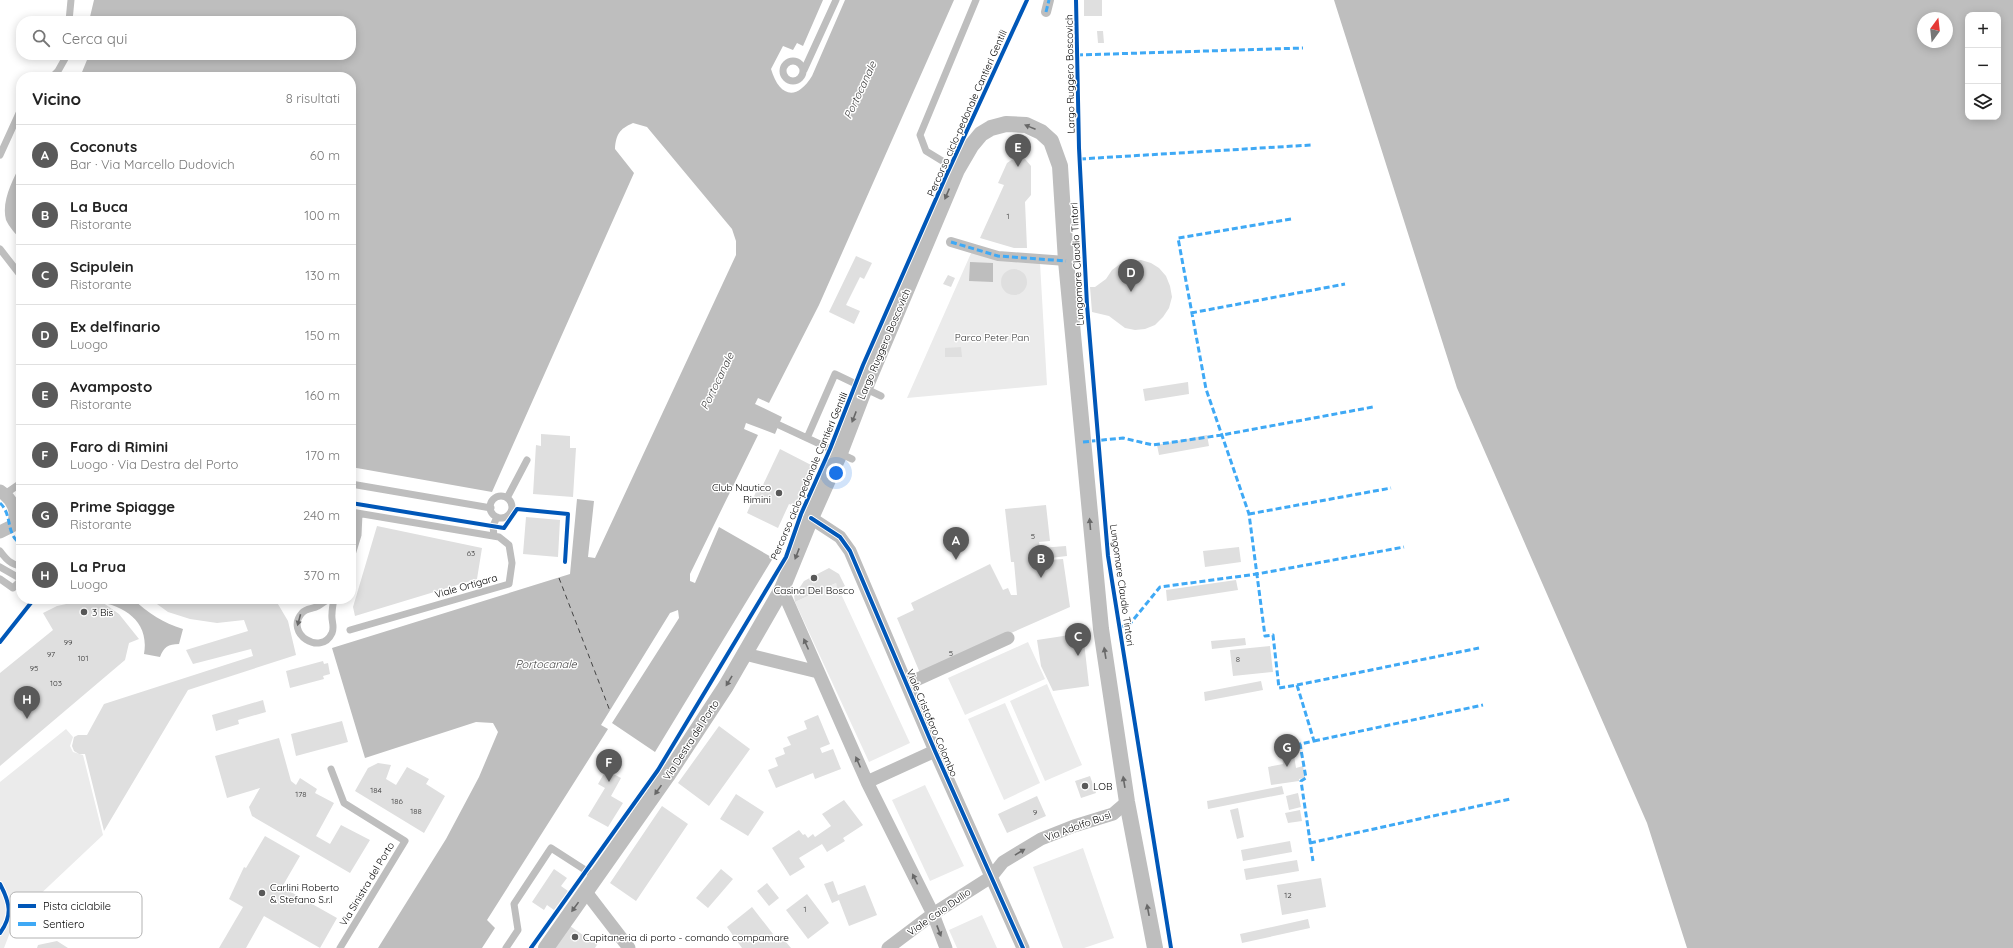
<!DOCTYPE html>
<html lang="it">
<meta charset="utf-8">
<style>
body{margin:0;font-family:Quicksand,sans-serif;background:#f6f6f6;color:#222}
.controls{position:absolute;right:12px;top:12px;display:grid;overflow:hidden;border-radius:8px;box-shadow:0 2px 10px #0003}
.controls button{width:36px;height:36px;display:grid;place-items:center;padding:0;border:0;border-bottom:1px solid #e0e0e0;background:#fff;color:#222;font:20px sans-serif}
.compass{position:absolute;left:1917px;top:12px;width:36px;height:36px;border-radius:50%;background:#fff;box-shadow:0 2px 10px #0003;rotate:15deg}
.you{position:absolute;left:836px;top:473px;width:14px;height:14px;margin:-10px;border:3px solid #fff;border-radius:50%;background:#1a73e8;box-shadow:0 0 0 6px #1a73e833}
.badge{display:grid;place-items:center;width:26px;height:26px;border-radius:50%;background:#595959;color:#fff;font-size:13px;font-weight:700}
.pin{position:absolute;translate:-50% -33px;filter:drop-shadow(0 1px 2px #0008)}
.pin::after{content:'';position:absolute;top:21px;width:14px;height:12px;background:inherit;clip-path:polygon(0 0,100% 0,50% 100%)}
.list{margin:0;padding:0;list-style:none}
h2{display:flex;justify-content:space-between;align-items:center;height:52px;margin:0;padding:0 16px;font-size:17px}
h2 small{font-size:13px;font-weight:400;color:#767676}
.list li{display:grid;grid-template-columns:26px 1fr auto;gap:12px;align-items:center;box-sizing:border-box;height:60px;padding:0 16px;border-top:1px solid #e0e0e0}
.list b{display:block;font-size:15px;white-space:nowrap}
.list p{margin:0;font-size:13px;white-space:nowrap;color:#767676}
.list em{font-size:13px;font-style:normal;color:#767676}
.icon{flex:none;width:22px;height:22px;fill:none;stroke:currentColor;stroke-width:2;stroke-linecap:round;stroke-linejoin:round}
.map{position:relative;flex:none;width:2013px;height:948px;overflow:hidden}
.search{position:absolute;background:#fff;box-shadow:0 2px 10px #0003;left:16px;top:16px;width:340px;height:44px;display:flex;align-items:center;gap:10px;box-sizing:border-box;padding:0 14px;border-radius:16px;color:#767676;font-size:15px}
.panel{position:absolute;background:#fff;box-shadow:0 2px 10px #0003;left:16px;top:72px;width:340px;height:532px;border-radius:16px}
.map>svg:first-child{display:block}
.green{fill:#ebebeb}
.water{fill:#bebebe;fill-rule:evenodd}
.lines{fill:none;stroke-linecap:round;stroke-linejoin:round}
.ferry{stroke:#434343;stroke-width:1;stroke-dasharray:5 4;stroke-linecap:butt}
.building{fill:#dfdfdf}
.service{stroke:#bebebe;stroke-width:7}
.pedestrian{stroke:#bebebe;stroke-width:10}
.minor{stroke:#bebebe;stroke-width:13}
.tertiary{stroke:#bebebe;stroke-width:16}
.quiet{stroke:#3fa9f5;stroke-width:3;stroke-dasharray:6 3;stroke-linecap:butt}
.cycleway-casing{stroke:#fff;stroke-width:6}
.cycleway{stroke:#0057b8;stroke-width:4}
.oneway{fill:#686868}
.poi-dot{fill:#595959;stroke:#fff;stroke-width:1.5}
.labels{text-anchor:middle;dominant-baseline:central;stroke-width:3;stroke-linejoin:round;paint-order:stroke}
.number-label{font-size:8px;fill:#383838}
.street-label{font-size:10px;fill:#000;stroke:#fff}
.park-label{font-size:10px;fill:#323232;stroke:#fff}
.poi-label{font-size:10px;fill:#000;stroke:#fff;text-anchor:start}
.water-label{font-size:11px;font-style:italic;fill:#434343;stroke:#fff}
.key{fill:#fff;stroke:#b2b2b2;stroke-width:1}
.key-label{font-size:11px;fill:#000}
</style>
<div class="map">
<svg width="2013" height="948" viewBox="0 0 2013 948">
<rect width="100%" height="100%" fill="#fff"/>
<path class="green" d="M972 251 1040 263 1047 385 907 398Z
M836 583 910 743 869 762 795 602Z
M1028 642 1045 679 965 715 948 678Z
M1047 684 1082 765 1045 781 1010 701Z
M1005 703 1040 783 1004 800 968 719Z
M66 729 73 737 70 746 73 752 83 755 103 835 16 917 4 948H0V782Z
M925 785 964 866 930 881 892 800Z
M1083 848 1114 938 1084 948H1063L1033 867Z
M982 915 997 948H957L949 930Z"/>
<path class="water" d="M94 0H823L803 46 797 43 793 50 783 46 771 69C779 96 796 102 812 76L845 0H954L819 305 769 403 758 398 755 404 782 417 775 434 746 423 744 429 758 435 690 574V581L695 583 719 527 773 558 655 752 612 723 679 618 678 610 670 613 601 725 608 729 487 920 495 928 482 948H378L446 839 479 777 498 732 493 723 476 722 365 758 332 648 570 574 577 499 594 501 588 557 595 558 736 255V241L732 229 647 127 633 123C619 129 616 135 615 149L634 173 492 492 351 467V77H80L89 55H351V21H89Z
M1334 0H2013V948H1687L1647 823 1457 388ZM1968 15H1998V117H1968ZM1923 18H1947V42H1923Z
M21 163V240C16 234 9 227 6 220 1 201 13 180 21 163Z
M970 262 993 263V282L969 281Z
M92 599H133C148 613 163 623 183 629L179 644C168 644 164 647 160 657L144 654C150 620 122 604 92 601Z"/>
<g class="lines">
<path class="ferry" d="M559 578 610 711"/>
</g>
<path class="building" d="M1084 0H1102V16H1084Z
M1097 31H1103L1104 43H1098Z
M1016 157 1025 159 1031 166V195L1025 202 1027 248H1014L980 238 1004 185 998 183 1007 163Z
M856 256 872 263 864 279 860 277 846 305 860 311 854 324 829 312Z
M1141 260 1151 263 1159 268 1166 276 1170 286 1172 297 1169 308 1163 317 1155 325 1145 329 1135 330 1125 328 1109 316 1092 312 1090 287H1095L1106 279 1112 270 1120 264 1130 261Z
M1001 282a13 13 0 1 1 26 0a13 13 0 1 1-26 0Z
M948 275 955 278 951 287 943 284Z
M961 347 962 357H945V348Z
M1188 382 1189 394 1145 401 1143 389Z
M541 434 570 436V448H576L573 497 533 494 536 445 541 446Z
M1207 435 1209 446 1159 455 1157 445Z
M780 449 815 467 797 507 789 504 778 528 747 513 758 487 761 489Z
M1046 505 1050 541 1039 542 1040 548 1066 546 1067 556 1050 558V560L1063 559 1070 607 920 673 897 618 914 610 911 603 990 564 1003 590 1008 588 1011 595H1017L1014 562H1011L1005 509Z
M526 517 560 520 558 557 523 554Z
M377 526 482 548 477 579 355 616 353 607Z
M1239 547 1241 562 1205 567 1203 551Z
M829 568 839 574 845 586 838 590 836 583 795 602 794 596 804 581Z
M1236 580 1238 590 1167 601 1166 590Z
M150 599H275L288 621 296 655 188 690 104 831 85 754H79L74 751 72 746 74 737 78 735H87L104 704 253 656 251 649 193 664 186 650 248 631 244 620 217 623 190 619 168 612Z
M80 601 102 602 119 614 139 639 129 643 125 660 0 766V673L53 630 43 613 57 606Z
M1083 633 1089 686 1053 691 1041 666 1037 640Z
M1245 638 1246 645 1212 649 1211 641Z
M1270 646 1273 672 1233 676 1230 650Z
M323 661 324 664 328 663 330 674 323 676 324 679 290 688 286 671Z
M1261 681 1263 690 1205 701 1204 692Z
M263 700 266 712 238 720 239 724 216 731 212 715Z
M818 715 830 744 820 748 822 753 833 749 841 769 815 779 813 773 776 788 768 770 778 766 775 758 785 754 783 748 791 745 787 737 807 729 804 721Z
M342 721 348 742 296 756 291 734Z
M719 726 750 749 709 806 678 783Z
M279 738 291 781 296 785 300 778 317 789 315 793 334 803 316 836 330 844 341 825 370 840 350 873 252 816 249 807 260 788 227 798 215 756Z
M1294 755 1296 768 1303 766 1305 778 1299 779V781L1271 785 1268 767 1283 764 1282 757Z
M378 763 391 765 386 779 396 785 407 767 429 779 426 784 445 796 424 833 355 791 368 768Z
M606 770 621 778 611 796 623 803 608 827 588 816 605 788 598 784Z
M1090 776 1096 793 1081 798 1075 781Z
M1282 786 1284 794 1208 809 1207 801Z
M1298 793 1301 807 1289 810 1286 796Z
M736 794 764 812 748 836 720 819Z
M1037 796 1046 816 1007 833 998 814Z
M844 800 863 825 843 838 845 841 827 852 822 844 799 858 805 867 790 876 772 848 799 830 803 835 805 834 808 838 813 834 815 837 831 826 822 814Z
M662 806 688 824 636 901 610 883Z
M1238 808 1244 837 1237 839 1230 810Z
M1300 810 1302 821 1288 823 1285 813Z
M265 836 300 856 282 887 337 918 320 948 264 916 246 948H219L243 907 229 899 244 867 246 868Z
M1290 841 1292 852 1243 861 1241 850Z
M1297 860 1299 871 1246 880 1244 869Z
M554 869 567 878 561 886 568 891 554 910 547 905 544 910 532 902Z
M721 869 733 879 708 908 696 898Z
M1321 878 1326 907 1282 915 1277 885Z
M833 881 838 895 865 885 877 915 849 926 839 900 832 903 824 884Z
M767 883 779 898 769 906 757 891Z
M807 894 829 923 808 939 786 910Z
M752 907 773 934 769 937 773 942 781 936 791 948H742L727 927Z
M1308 919 1310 928 1242 943 1240 934Z
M570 926 590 940 593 935 600 940 595 948H555Z
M57 941 68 948H37L38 945Z"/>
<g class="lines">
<path class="service" d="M69 21 71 0
M783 71a10 10 0 1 1 20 0a10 10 0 1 1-20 0Z
M804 70 836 0
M52 77 58 71 67 55
M0 155 21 109
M957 170 926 151 920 135 976 0
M0 249 21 276
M779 425 852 459
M807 438 835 374 881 396
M351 484 491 508
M5 494 21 483
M490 507a11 11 0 1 1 22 0a11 11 0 1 1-22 0Z
M507 498 527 460
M494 536 493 526 497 517
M0 551C6 559 11 565 21 566
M351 558 358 535 359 514
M0 567 21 579
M0 579 13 588 21 580
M329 599C325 601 322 604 318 606 313 609 306 608 302 613 284 633 321 657 332 633 335 626 331 621 332 614 332 609 333 604 334 599
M350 630 509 584 512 563 509 545 499 537 351 512
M331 769 344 803 405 841 340 948
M506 948 518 930 514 904 551 848 596 877"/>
<path class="pedestrian" d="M1046 12 1049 0
M951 242 998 256 1066 261"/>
<path class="minor" d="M0 491C12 499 20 512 12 526L0 532
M811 518 840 537 850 551 935 751 1023 948
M782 589 867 782 933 914 946 948
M745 654 818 672
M907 684 1008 638
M867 782 935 751
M586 892 629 948
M888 948 933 914 991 877 1003 862 1041 839 1074 826 1113 814 1127 802"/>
<path class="tertiary" d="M546 948 667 776 726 686 782 589 811 518 840 453 865 388 957 170 971 146 981 134 991 128 1006 124 1026 125 1041 132 1051 141 1060 166 1066 261 1101 629 1127 802 1155 948"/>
<path class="quiet" d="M1046 12 1049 0
M1077 55 1303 48
M1080 159 1311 145
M1291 219 1178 238 1206 389 1249 514 1265 636 1273 635 1279 688 1297 685 1314 741 1300 744 1306 778 1301 781 1313 861
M951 242 998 256 1066 261
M1191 313 1345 284
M1083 442 1123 438 1153 445 1222 435 1373 407
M0 503C13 515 5 534 21 544
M1249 514 1391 488
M1119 627 1129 625 1160 587 1257 574 1404 547
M1297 685 1479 648
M1314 741 1483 705
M1310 843 1510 799"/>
<defs>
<path id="cycleway" d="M1076 0 1079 148 1087 305 1108 556 1171 948
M351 503 504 528 517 509 568 514 565 562
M811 518 840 537 850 551 935 751 1023 948
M0 642 34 599
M0 884C10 903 13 915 0 933
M531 948 658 770 786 557 801 514 830 449 863 365 946 176 1027 0"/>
</defs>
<use href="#cycleway" class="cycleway-casing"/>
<use href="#cycleway" class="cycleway"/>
</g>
<defs><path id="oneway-solid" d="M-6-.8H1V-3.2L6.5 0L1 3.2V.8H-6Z"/></defs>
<g class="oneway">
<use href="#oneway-solid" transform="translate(1030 127) rotate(-158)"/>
<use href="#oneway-solid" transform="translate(947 194) rotate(113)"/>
<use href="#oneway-solid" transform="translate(854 417) rotate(111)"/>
<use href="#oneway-solid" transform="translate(1090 524) rotate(-95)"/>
<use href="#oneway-solid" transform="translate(797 554) rotate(111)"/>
<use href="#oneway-solid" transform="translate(299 620) rotate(105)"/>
<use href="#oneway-solid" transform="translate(806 644) rotate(-114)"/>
<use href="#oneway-solid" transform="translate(1105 653) rotate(-99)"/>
<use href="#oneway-solid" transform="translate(729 681) rotate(121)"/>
<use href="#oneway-solid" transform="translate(858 762) rotate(-114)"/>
<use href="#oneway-solid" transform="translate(1124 782) rotate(-99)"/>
<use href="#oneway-solid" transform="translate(658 790) rotate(125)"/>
<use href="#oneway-solid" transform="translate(1020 852) rotate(-31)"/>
<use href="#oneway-solid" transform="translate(915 879) rotate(-116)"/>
<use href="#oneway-solid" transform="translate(575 907) rotate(126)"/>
<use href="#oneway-solid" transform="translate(1148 910) rotate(-101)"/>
<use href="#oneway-solid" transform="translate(939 931) rotate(69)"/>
</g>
<g class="poi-dot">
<circle cx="779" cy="493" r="4"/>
<circle cx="814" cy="578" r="4"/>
<circle cx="84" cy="612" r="4"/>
<circle cx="1085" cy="786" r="4"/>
<circle cx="262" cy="893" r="4"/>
<circle cx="575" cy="937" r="4"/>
</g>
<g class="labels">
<g class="number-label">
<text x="1008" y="216">1</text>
<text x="1033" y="536">5</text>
<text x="471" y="553">63</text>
<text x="68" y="642">99</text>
<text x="951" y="653">5</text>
<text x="51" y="654">97</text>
<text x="83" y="658">101</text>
<text x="1238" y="659">8</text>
<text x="34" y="668">95</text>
<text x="56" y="683">103</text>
<text x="376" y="790">184</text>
<text x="301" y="794">178</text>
<text x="397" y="801">186</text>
<text x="416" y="811">188</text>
<text x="1035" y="812">9</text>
<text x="1288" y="895">12</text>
<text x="805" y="909">1</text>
</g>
<g class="street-label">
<text transform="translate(1070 74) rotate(-91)">Largo Ruggero Boscovich</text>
<text transform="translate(967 113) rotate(-66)">Percorso ciclo-pedonale Cantieri Gentili</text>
<text transform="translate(1077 264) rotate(-93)">Lungomare Claudio Tintori</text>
<text transform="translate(884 344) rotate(-67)">Largo Ruggero Boscovich</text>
<text transform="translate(809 476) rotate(-67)">Percorso ciclo-pedonale Cantieri Gentili</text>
<text transform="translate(1122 585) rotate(82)">Lungomare Claudio Tintori</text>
<text transform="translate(466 586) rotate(-16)">Viale Ortigara</text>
<text transform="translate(932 723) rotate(67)">Viale Cristoforo Colombo</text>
<text transform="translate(691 740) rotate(-57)">Via Destra del Porto</text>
<text transform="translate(1078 826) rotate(-20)">Via Adolfo Busi</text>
<text transform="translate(367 884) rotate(-59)">Via Sinistra del Porto</text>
<text transform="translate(939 912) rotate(-35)">Viale Caio Duilio</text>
</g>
<g class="park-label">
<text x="992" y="337">Parco Peter Pan</text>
</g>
<g class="poi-label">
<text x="771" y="487" text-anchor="end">Club Nautico<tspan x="771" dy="12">Rimini</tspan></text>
<text x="814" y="590" text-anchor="middle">Casina Del Bosco</text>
<text x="92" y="612">3 Bis</text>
<text x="1093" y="786">LOB</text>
<text x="270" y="887">Carlini Roberto<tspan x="270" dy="12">&amp; Stefano S.r.l</tspan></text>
<text x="583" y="937">Capitaneria di porto - comando compamare</text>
</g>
<g class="water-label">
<text transform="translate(860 90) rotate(-65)">Portocanale</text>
<text transform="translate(717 381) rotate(-64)">Portocanale</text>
<text x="546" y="664">Portocanale</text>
</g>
</g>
<rect x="10" y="892" width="132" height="46" rx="6" class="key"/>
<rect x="18" y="904" width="18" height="4" fill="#0057b8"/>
<rect x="18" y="922" width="18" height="4" fill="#3fa9f5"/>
<g class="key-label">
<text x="43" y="910">Pista ciclabile</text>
<text x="43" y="928">Sentiero</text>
</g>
</svg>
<div class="controls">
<button>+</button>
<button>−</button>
<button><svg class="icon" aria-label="layers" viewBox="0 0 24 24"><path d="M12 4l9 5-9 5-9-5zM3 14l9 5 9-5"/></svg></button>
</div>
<svg class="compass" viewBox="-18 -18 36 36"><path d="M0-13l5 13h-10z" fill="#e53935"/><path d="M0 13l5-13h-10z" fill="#767676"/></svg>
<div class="you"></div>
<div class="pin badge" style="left:956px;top:560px">A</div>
<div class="pin badge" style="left:1041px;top:578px">B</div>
<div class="pin badge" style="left:1078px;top:656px">C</div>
<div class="pin badge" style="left:1131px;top:292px">D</div>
<div class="pin badge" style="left:1018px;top:167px">E</div>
<div class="pin badge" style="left:609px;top:782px">F</div>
<div class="pin badge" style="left:1287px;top:767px">G</div>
<div class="pin badge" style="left:27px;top:719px">H</div>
<div class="search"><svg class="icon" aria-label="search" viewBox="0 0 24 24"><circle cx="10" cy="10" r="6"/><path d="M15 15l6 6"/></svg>Cerca qui</div>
<section class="panel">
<h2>Vicino<small>8 risultati</small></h2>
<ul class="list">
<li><span class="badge">A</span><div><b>Coconuts</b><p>Bar · Via Marcello Dudovich</p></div><em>60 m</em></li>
<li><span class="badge">B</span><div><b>La Buca</b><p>Ristorante</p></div><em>100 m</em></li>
<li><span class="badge">C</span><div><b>Scipulein</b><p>Ristorante</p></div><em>130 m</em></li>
<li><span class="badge">D</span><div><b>Ex delfinario</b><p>Luogo</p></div><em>150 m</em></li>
<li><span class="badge">E</span><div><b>Avamposto</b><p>Ristorante</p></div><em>160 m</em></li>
<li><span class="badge">F</span><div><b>Faro di Rimini</b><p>Luogo · Via Destra del Porto</p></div><em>170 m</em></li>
<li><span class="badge">G</span><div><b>Prime Spiagge</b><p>Ristorante</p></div><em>240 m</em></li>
<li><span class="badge">H</span><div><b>La Prua</b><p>Luogo</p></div><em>370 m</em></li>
</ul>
</section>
</div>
